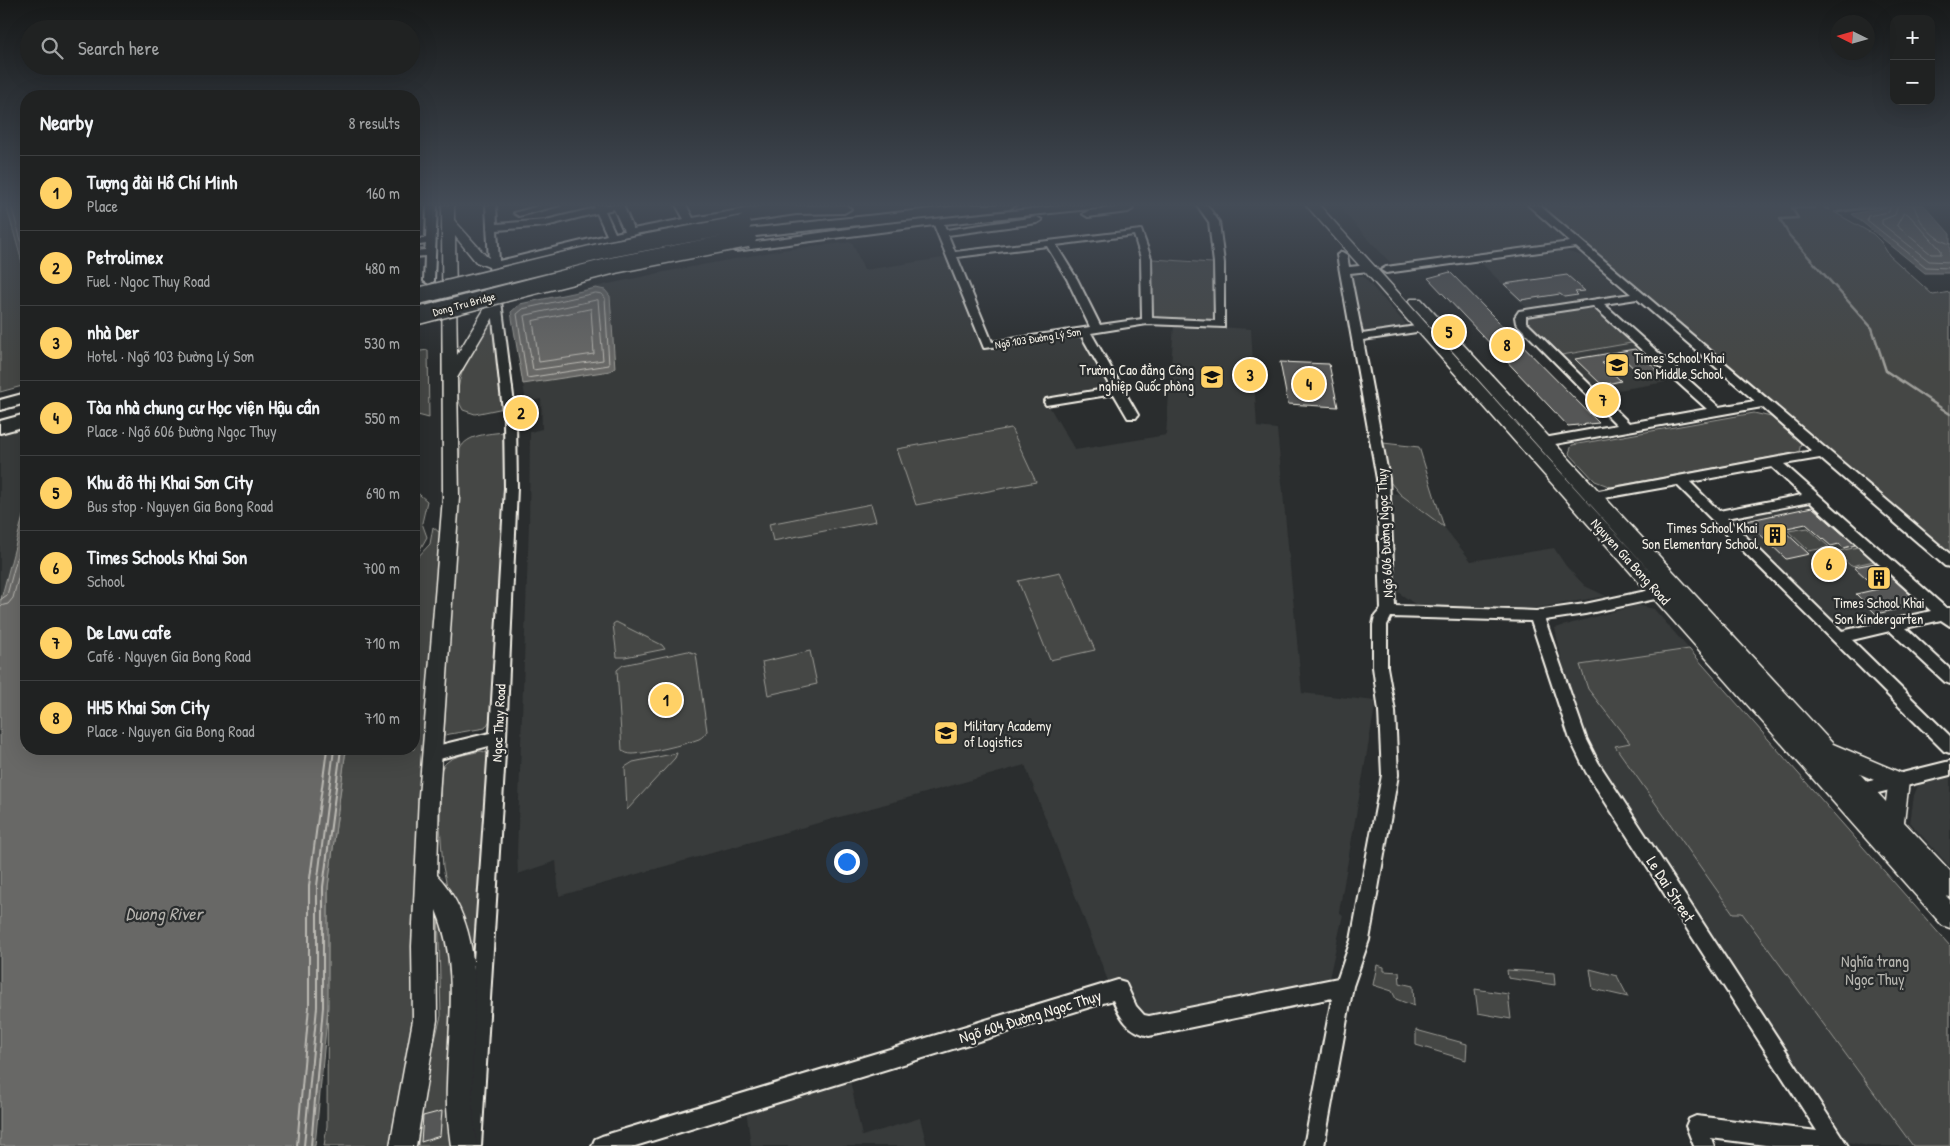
<!DOCTYPE html>
<meta charset="utf-8">
<style>
body{margin:0;font-family:"Patrick Hand",sans-serif;background:#2d2f2f;color:#f1f3f6}
.controls{position:absolute;right:15px;top:15px;display:grid;overflow:hidden;border-radius:10px;box-shadow:0 5px 20px #0002}
.controls button{width:45px;height:45px;display:grid;place-items:center;padding:0;border:0;border-bottom:1px solid #3d3f40;background:#202222;color:#f1f3f6;font:25px sans-serif}
.compass{position:absolute;left:1830px;top:15px;width:45px;height:45px;border-radius:50%;background:#202222;box-shadow:0 5px 20px #0002;rotate:275deg}
.you{position:absolute;left:846px;top:861px;width:18px;height:18px;margin:-12px;border:4px solid #fff;border-radius:50%;background:#1a73e8;box-shadow:0 0 0 8px #1a73e833}
.badge{display:grid;place-items:center;width:32px;height:32px;border-radius:50%;background:#ffd166;color:#111;font-size:16px;font-weight:700}
.pin{position:absolute;translate:-50% -50%;border:2px solid #fff;box-shadow:0 1px 5px #0006}
.list{margin:0;padding:0;list-style:none}
h2{display:flex;justify-content:space-between;align-items:center;height:65px;margin:0;padding:0 20px;font-size:21px}
h2 small{font-size:16px;font-weight:400;color:#a2a4a5}
.list li{display:grid;grid-template-columns:32px 1fr auto;gap:15px;align-items:center;box-sizing:border-box;height:75px;padding:0 20px;border-top:1px solid #3d3f40}
.list b{display:block;font-size:19px;white-space:nowrap}
.list p{margin:0;font-size:16px;white-space:nowrap;color:#a2a4a5}
.list em{font-size:16px;font-style:normal;color:#a2a4a5}
.icon{flex:none;width:28px;height:28px;fill:none;stroke:currentColor;stroke-width:2;stroke-linecap:round;stroke-linejoin:round}
.map{position:relative;flex:none;width:1950px;height:1146px;overflow:hidden}
.search{position:absolute;background:#202222;box-shadow:0 5px 20px #0002;left:20px;top:20px;width:400px;height:55px;display:flex;align-items:center;gap:12px;box-sizing:border-box;padding:0 18px;border-radius:28px;color:#a2a4a5;font-size:19px}
.panel{position:absolute;background:#202222;box-shadow:0 5px 20px #0002;left:20px;top:90px;width:400px;height:665px;border-radius:20px}
.map>svg:first-child{display:block}
.built{fill:#373a3a}
.green{fill:#444645;stroke:#9c9c96}
.water{fill:#676866;stroke:#9f9f9a}
.lines{fill:none;stroke-linecap:round;stroke-linejoin:round}
.shore-far1{stroke:#bcbab4;stroke-width:1}
.shore{stroke:#bcbab4;stroke-width:2}
.stream{stroke:#9f9f9a;stroke-width:2.5}
.building{fill:#555756;stroke:#f4f1e8}
.minor-casing{stroke:#f4f1e8;stroke-width:4}
.major-casing{stroke:#f4f1e8;stroke-width:3}
.highway-casing{stroke:#f4f1e8;stroke-width:4}
.minor{fill:#2a2d2e;fill-rule:evenodd}
.major{fill:#2a2d2e;fill-rule:evenodd}
.highway{fill:#2a2d2e;fill-rule:evenodd}
.highway-bridge-casing{stroke:#f4f1e8;stroke-width:19;stroke-linecap:butt}
.highway-bridge{stroke:#2a2d2e;stroke-width:16}
.labels{text-anchor:middle;dominant-baseline:central;stroke-width:4.5;stroke-linejoin:round;paint-order:stroke}
.far-street-label{font-size:11px;fill:#f4f1e8;stroke:#2a2d2e}
.poi-label{font-size:14px;fill:#f4f1e8;stroke:#2a2d2e;text-anchor:start}
.street-label{font-size:14px;fill:#f4f1e8;stroke:#2a2d2e}
.near-street-label{font-size:16px;fill:#f4f1e8;stroke:#2a2d2e}
.near-park-label{font-size:16px;fill:#b6b5af;stroke:#2a2d2e}
.near-water-label{font-size:18px;font-style:italic;fill:#b5b3ae;stroke:#2a2d2e}
</style>
<div class="map">
<svg width="1950" height="1146" viewBox="0 0 1950 1146">
<rect width="100%" height="100%" fill="#2a2d2e"/>
<filter id="ink" filterUnits="userSpaceOnUse"><feTurbulence type="fractalNoise" baseFrequency=".02" numOctaves="2"/><feDisplacementMap in="SourceGraphic" scale="10" xChannelSelector="R" yChannelSelector="G"/><feConvolveMatrix kernelMatrix="1 2 1 2 8 2 1 2 1" color-interpolation-filters="sRGB"/></filter>
<g filter="url(#ink)">
<path class="built" d="M1343 205H1533L1578 244 1396 269 1344 213Z
M852 242 864 270 949 257 986 349 1080 334 1112 389 1046 401 1075 450 1166 435 1174 324 1251 329 1257 427 1277 429 1302 693 1376 701 1339 912 1343 915 1328 983 1147 1020 1125 992 1119 978 1108 981 1025 765 559 896 556 861 518 874 517 852 529 523 530 432 542 429 541 399 526 402 511 312 524 302 664 272 782 250Z
M1565 251 1583 256 1624 292 1622 296 1529 310 1480 262Z
M1354 274 1363 276 1405 323 1404 326 1366 332 1360 329 1350 276Z
M1637 342 1674 376 1673 381 1606 392 1596 388 1562 355Z
M26 427 25 509 0 603V434Z
M1390 493 1400 494 1444 527 1471 561 1554 548 1566 566 1585 586 1606 596 1519 611 1419 607 1395 590Z
M1807 503 1819 507 1928 604 1927 612 1850 629 1836 624 1734 524V517Z
M1637 605 1654 609 1689 649 1580 665 1588 689 1631 744 1616 747 1733 913 1742 912 1913 1146H1868L1837 1140 1578 739 1555 628Z
M1950 768V867L1910 823 1914 795 1923 774Z
M850 1080 862 1136 920 1118 927 1146H751L746 1110Z"/>
<path class="green" d="M0 205H6L26 276V385L0 392Z
M1533 205H1874L1834 212 1873 234 1881 242 1889 255 1933 295 1950 292V559Z
M1153 259 1212 263 1216 266 1220 318 1212 322 1154 318 1149 315 1148 261Z
M1593 306 1598 308 1637 342 1562 355 1527 321 1529 315Z
M495 315 504 408 475 414 463 410C445 383 481 338 495 315Z
M428 350 429 418 414 414V352Z
M1754 413 1771 417 1801 443 1799 452 1611 487 1595 481 1569 453 1572 445Z
M1011 428 1036 482 916 505 897 449Z
M504 432 507 474 491 719 485 728 444 735 460 449C467 434 489 434 504 432Z
M1383 443 1419 447 1444 527 1400 494 1390 482Z
M414 490 427 501 422 523 427 537 414 560Z
M871 504 876 521 773 541 769 524Z
M433 527 440 533 430 660 420 1002 400 1146H324L327 1126 328 887 346 749H414V561L430 544Z
M1808 528 1829 547 1809 551 1788 531Z
M1858 547 1874 561 1851 566 1835 552Z
M1060 572 1095 650 1050 660 1018 581Z
M616 622 662 645 665 649 625 657H617L613 624Z
M1689 649 1950 946V1146H1913L1742 913H1733L1615 746 1630 743 1588 689 1580 665Z
M688 651 696 654 707 731C705 734 703 737 699 739 683 745 649 753 633 754 628 754 625 753 622 750L617 670 623 665Z
M810 651 817 684 768 695 762 662Z
M481 751 489 753 469 1082 450 901 443 867 440 825 441 771C446 755 467 755 481 751Z
M677 753 675 758 627 810 625 767 633 762Z
M438 905 451 933V1146H418L425 1079 441 1016Z
M1377 965 1384 967V971L1399 972 1400 983 1413 986 1414 1006 1396 999 1392 991 1373 985Z
M1590 969 1617 976 1628 997 1593 989Z
M1507 970 1554 973 1555 985 1508 978Z
M1475 989 1508 994 1511 1019 1478 1013Z
M1416 1030 1467 1044 1466 1060 1416 1045Z"/>
<path class="water" d="M6 205H26V276Z
M1898 205H1924L1950 234V273H1925L1852 214Z
M596 288 605 290 610 296 615 368 610 371 523 384 511 312 520 304Z
M26 474V749H346L328 887V1007L315 1146H0V603L25 509Z"/>
<g class="lines">
<path class="shore-far1" d="M11 205 26 258
M1891 205 1889 212 1868 216 1867 220 1926 267 1950 268
M1898 205 1895 215 1882 220V224L1929 261 1950 262
M1914 205C1918 222 1933 239 1950 244
M1904 213 1908 214 1941 250V254H1931L1897 226Z
M596 293 602 294 605 298 609 365 527 378 517 314 523 309Z
M598 300 603 360 533 370 524 316Z
M591 309 594 354 539 362 533 321Z
M0 600 7 595 26 524
M0 606 8 604 13 598 26 548"/>
<path class="shore" d="M297 1146 309 1006V886L327 749
M304 1146 317 1007V886L334 749
M311 1146 323 1007V887L341 749"/>
<path class="stream" d="M1814 208H1792L1798 218 1780 219 1789 235 1872 328 1886 371 1950 414
M1825 208 1829 209
M1838 212 1892 205"/>
</g>
<path class="building" d="M1450 272 1487 310 1599 423 1568 426 1428 278Z
M1567 275 1585 291 1575 292 1578 295 1564 297 1560 294 1521 300 1504 284Z
M1635 349 1662 375 1642 376 1624 359 1602 363 1621 381 1602 385 1575 359Z
M1280 362 1329 364 1338 407 1288 404Z
M1812 507 1855 545 1844 548 1839 544 1831 546 1806 524 1782 529 1809 554 1786 559 1746 521Z
M1875 563 1921 604 1876 614 1856 594 1878 589 1854 567Z
M442 1111 440 1136 421 1142 423 1116Z"/>
<g class="lines">
<defs>
<path id="minor" d="M427 205H437L434 281 429 284 424 281 425 256 414 257V251L425 250 426 244 414 246V240L426 238Z
M486 205H496L497 224 546 220 595 208 593 205H623L633 229 684 219 676 205H686L693 218 768 205H793L788 208 640 233 499 267 501 301 516 420 517 488 506 737 481 1146H461L489 746 432 761 426 759 424 754 426 749 432 747 490 733 505 488 504 420 491 301ZM614 209 624 231 615 233 605 211ZM597 213 607 235 499 261 497 230 546 226Z
M542 205H560L519 216 514 213Z
M1070 205H1104L1099 208 944 224 946 230 1037 217 1042 220 1037 223 948 235 955 252 1141 230 1151 258 1152 318 1215 321 1214 263 1209 222 1197 205H1207L1219 222 1224 263V327L1147 324 1091 333 1138 415 1136 418H1128L1114 394 1046 405 1044 402 1046 399 1111 388 1081 335 984 348 934 225 735 251 730 248 735 245 876 225ZM1134 235 1141 258 1142 319 1100 325 1077 279 1056 245ZM1047 246 1067 279 1090 327 992 342 957 257Z
M1121 205H1131L1133 209 1128 212 1088 217 1083 214 1088 211 1122 207Z
M1528 205H1539L1950 554V567L1945 566 1820 458 1784 464 1946 608H1950V626L1941 620 1906 628 1950 669V684L1945 682 1890 631 1852 640 1950 736V753L1944 751 1677 485 1593 500 1587 496 1593 492 1812 451 1762 407 1544 446 1540 445 1538 442 1544 438 1617 425 1516 323 1515 317 1519 311 1631 294 1576 247 1386 273 1381 270 1386 267 1570 242ZM1637 299 1755 401 1719 407 1604 304ZM1593 306 1707 409 1629 423 1526 322V316ZM1772 467 1802 495 1719 511 1690 482ZM1810 502 1931 611 1842 631 1727 518Z
M1342 252 1347 255 1349 267 1369 265 1374 268 1369 271 1350 273 1362 334 1423 325 1428 328 1423 331 1363 340 1389 479 1395 606 1536 611 1585 604 1660 588 1665 589 1667 593 1665 597 1660 598 1585 614 1545 620 1586 738 1598 762 1848 1146H1773L1711 1138 1714 1146H1694L1686 1126 1689 1119 1696 1116 1817 1131 1586 772 1570 739 1531 621 1391 617 1387 625V667L1395 711 1398 775 1369 940 1353 986 1324 1146H1304L1332 998 1149 1036C1128 1031 1121 1019 1113 1000L635 1146H592L595 1139 602 1136 1118 980 1125 982 1136 1006 1144 1015 1149 1016 1338 978 1351 940 1382 775 1379 711 1373 667V625L1375 616 1381 609 1377 479 1337 255Z
M1950 761V775L1854 799 1848 797 1846 792 1848 787 1854 785Z"/>
<path id="major" d="M442 205H454V220L486 256 500 265 494 269 476 262 455 236 457 355 491 298H501L503 301 457 378 459 497 439 796 437 875C490 932 472 1015 472 1085 472 1106 474 1126 477 1146H451C448 1125 446 1105 447 1085 448 1025 460 967 436 910L437 1020 416 1146H390L413 1020 412 946 419 796 443 497Z
M1306 205H1319L1659 581 1411 305 1409 302 1411 299H1421L1833 744 1906 775 1909 781 1904 822 1950 871V897L1946 896 1950 900V928L1942 925ZM1860 774 1888 786 1886 802Z"/>
<path id="highway" d="M845 205 851 209 844 213 796 214 742 222 735 218 742 214 796 206Z
M969 205H1016L1009 209 746 237 739 233 746 229Z
M26 393V403L0 410V400Z
M26 414V426L0 433V421Z"/>
</defs>
<use href="#minor" class="minor-casing"/>
<use href="#major" class="major-casing"/>
<use href="#highway" class="highway-casing"/>
<use href="#minor" class="minor"/>
<use href="#major" class="major"/>
<use href="#highway" class="highway"/>
<defs>
<path id="highway-bridge" d="M414 297 611 249 743 224
M414 317 615 265 748 239"/>
</defs>
<use href="#highway-bridge" class="highway-bridge-casing"/>
<use href="#highway-bridge" class="highway-bridge"/>
</g>
</g>
<linearGradient id="sky" x2="0" y2="1"><stop stop-color="#171919"/><stop offset="0.56" stop-color="#444c57"/><stop offset="1" stop-color="#444c57" stop-opacity="0"/></linearGradient>
<rect width="1950" height="366" fill="url(#sky)"/>
<defs>
<symbol id="school-square" viewBox="-11 -11 22 22"><rect x="-9" y="-9" width="18" height="18" rx="4" fill="#ffd166" stroke="#2a2d2e"/><path d="M0-5L7-2L0 1L-7-2ZM-4 1L0 2.5L4 1V4Q0 6-4 4Z" fill="#111"/></symbol>
<symbol id="university-square" viewBox="-11 -11 22 22"><rect x="-9" y="-9" width="18" height="18" rx="4" fill="#ffd166" stroke="#2a2d2e"/><path d="M0-5L7-2L0 1L-7-2ZM-4 1L0 2.5L4 1V4Q0 6-4 4Z" fill="#111"/></symbol>
<symbol id="building-square" viewBox="-11 -11 22 22"><rect x="-9" y="-9" width="18" height="18" rx="4" fill="#ffd166" stroke="#2a2d2e"/><path d="M-4-6H4V6H1V3H-1V6H-4ZM-2.5-4.3h1.7v1.8h-1.7ZM.8-4.3h1.7v1.8H.8ZM-2.5-1h1.7V.8h-1.7ZM.8-1h1.7V.8H.8Z" fill="#111"/></symbol>
</defs>
<g fill-rule="evenodd">
<use href="#school-square" x="1603" y="351" width="28" height="28"/>
<use href="#university-square" x="1198" y="363" width="28" height="28"/>
<use href="#building-square" x="1761" y="521" width="28" height="28"/>
<use href="#building-square" x="1865" y="564" width="28" height="28"/>
<use href="#university-square" x="932" y="719" width="28" height="28"/>
</g>
<g class="labels">
<g class="far-street-label">
<text transform="translate(464 304) rotate(-15)">Dong Tru Bridge</text>
<text transform="translate(1038 338) rotate(-9)">Ngõ 103 Đường Lý Sơn</text>
</g>
<g class="poi-label">
<text x="1634" y="357">Times School Khai<tspan x="1634" dy="16">Son Middle School</tspan></text>
<text x="1194" y="369" text-anchor="end">Trường Cao đẳng Công<tspan x="1194" dy="16">nghiệp Quốc phòng</tspan></text>
<text x="1758" y="527" text-anchor="end">Times School Khai<tspan x="1758" dy="16">Son Elementary School</tspan></text>
<text x="1879" y="602" text-anchor="middle">Times School Khai<tspan x="1879" dy="16">Son Kindergarten</tspan></text>
<text x="964" y="725">Military Academy<tspan x="964" dy="16">of Logistics</tspan></text>
</g>
<g class="street-label">
<text transform="translate(1384 533) rotate(-93)">Ngõ 606 Đường Ngọc Thụy</text>
<text transform="translate(1631 561) rotate(48)">Nguyen Gia Bong Road</text>
<text transform="translate(498 723) rotate(-87)">Ngoc Thuy Road</text>
</g>
<g class="near-street-label">
<text transform="translate(1671 889) rotate(57)">Le Dai Street</text>
<text transform="translate(1030 1016) rotate(-17)">Ngõ 604 Đường Ngọc Thụy</text>
</g>
<g class="near-park-label">
<text x="1875" y="961">Nghĩa trang<tspan x="1875" dy="18">Ngọc Thuỵ</tspan></text>
</g>
<g class="near-water-label">
<text x="164" y="913">Duong River</text>
</g>
</g>
</svg>
<div class="controls">
<button>+</button>
<button>−</button>
</div>
<svg class="compass" viewBox="-18 -18 36 36"><path d="M0-13l5 13h-10z" fill="#e53935"/><path d="M0 13l5-13h-10z" fill="#a2a4a5"/></svg>
<div class="you"></div>
<div class="pin badge" style="left:666px;top:700px">1</div>
<div class="pin badge" style="left:521px;top:413px">2</div>
<div class="pin badge" style="left:1250px;top:375px">3</div>
<div class="pin badge" style="left:1309px;top:384px">4</div>
<div class="pin badge" style="left:1449px;top:332px">5</div>
<div class="pin badge" style="left:1829px;top:564px">6</div>
<div class="pin badge" style="left:1603px;top:400px">7</div>
<div class="pin badge" style="left:1507px;top:345px">8</div>
<div class="search"><svg class="icon" aria-label="search" viewBox="0 0 24 24"><circle cx="10" cy="10" r="6"/><path d="M15 15l6 6"/></svg>Search here</div>
<section class="panel">
<h2>Nearby<small>8 results</small></h2>
<ul class="list">
<li><span class="badge">1</span><div><b>Tượng đài Hồ Chí Minh</b><p>Place</p></div><em>160 m</em></li>
<li><span class="badge">2</span><div><b>Petrolimex</b><p>Fuel · Ngoc Thuy Road</p></div><em>480 m</em></li>
<li><span class="badge">3</span><div><b>nhà Der</b><p>Hotel · Ngõ 103 Đường Lý Sơn</p></div><em>530 m</em></li>
<li><span class="badge">4</span><div><b>Tòa nhà chung cư Học viện Hậu cần</b><p>Place · Ngõ 606 Đường Ngọc Thụy</p></div><em>550 m</em></li>
<li><span class="badge">5</span><div><b>Khu đô thị Khai Sơn City</b><p>Bus stop · Nguyen Gia Bong Road</p></div><em>690 m</em></li>
<li><span class="badge">6</span><div><b>Times Schools Khai Son</b><p>School</p></div><em>700 m</em></li>
<li><span class="badge">7</span><div><b>De Lavu cafe</b><p>Café · Nguyen Gia Bong Road</p></div><em>710 m</em></li>
<li><span class="badge">8</span><div><b>HH5 Khai Sơn City</b><p>Place · Nguyen Gia Bong Road</p></div><em>710 m</em></li>
</ul>
</section>
</div>
